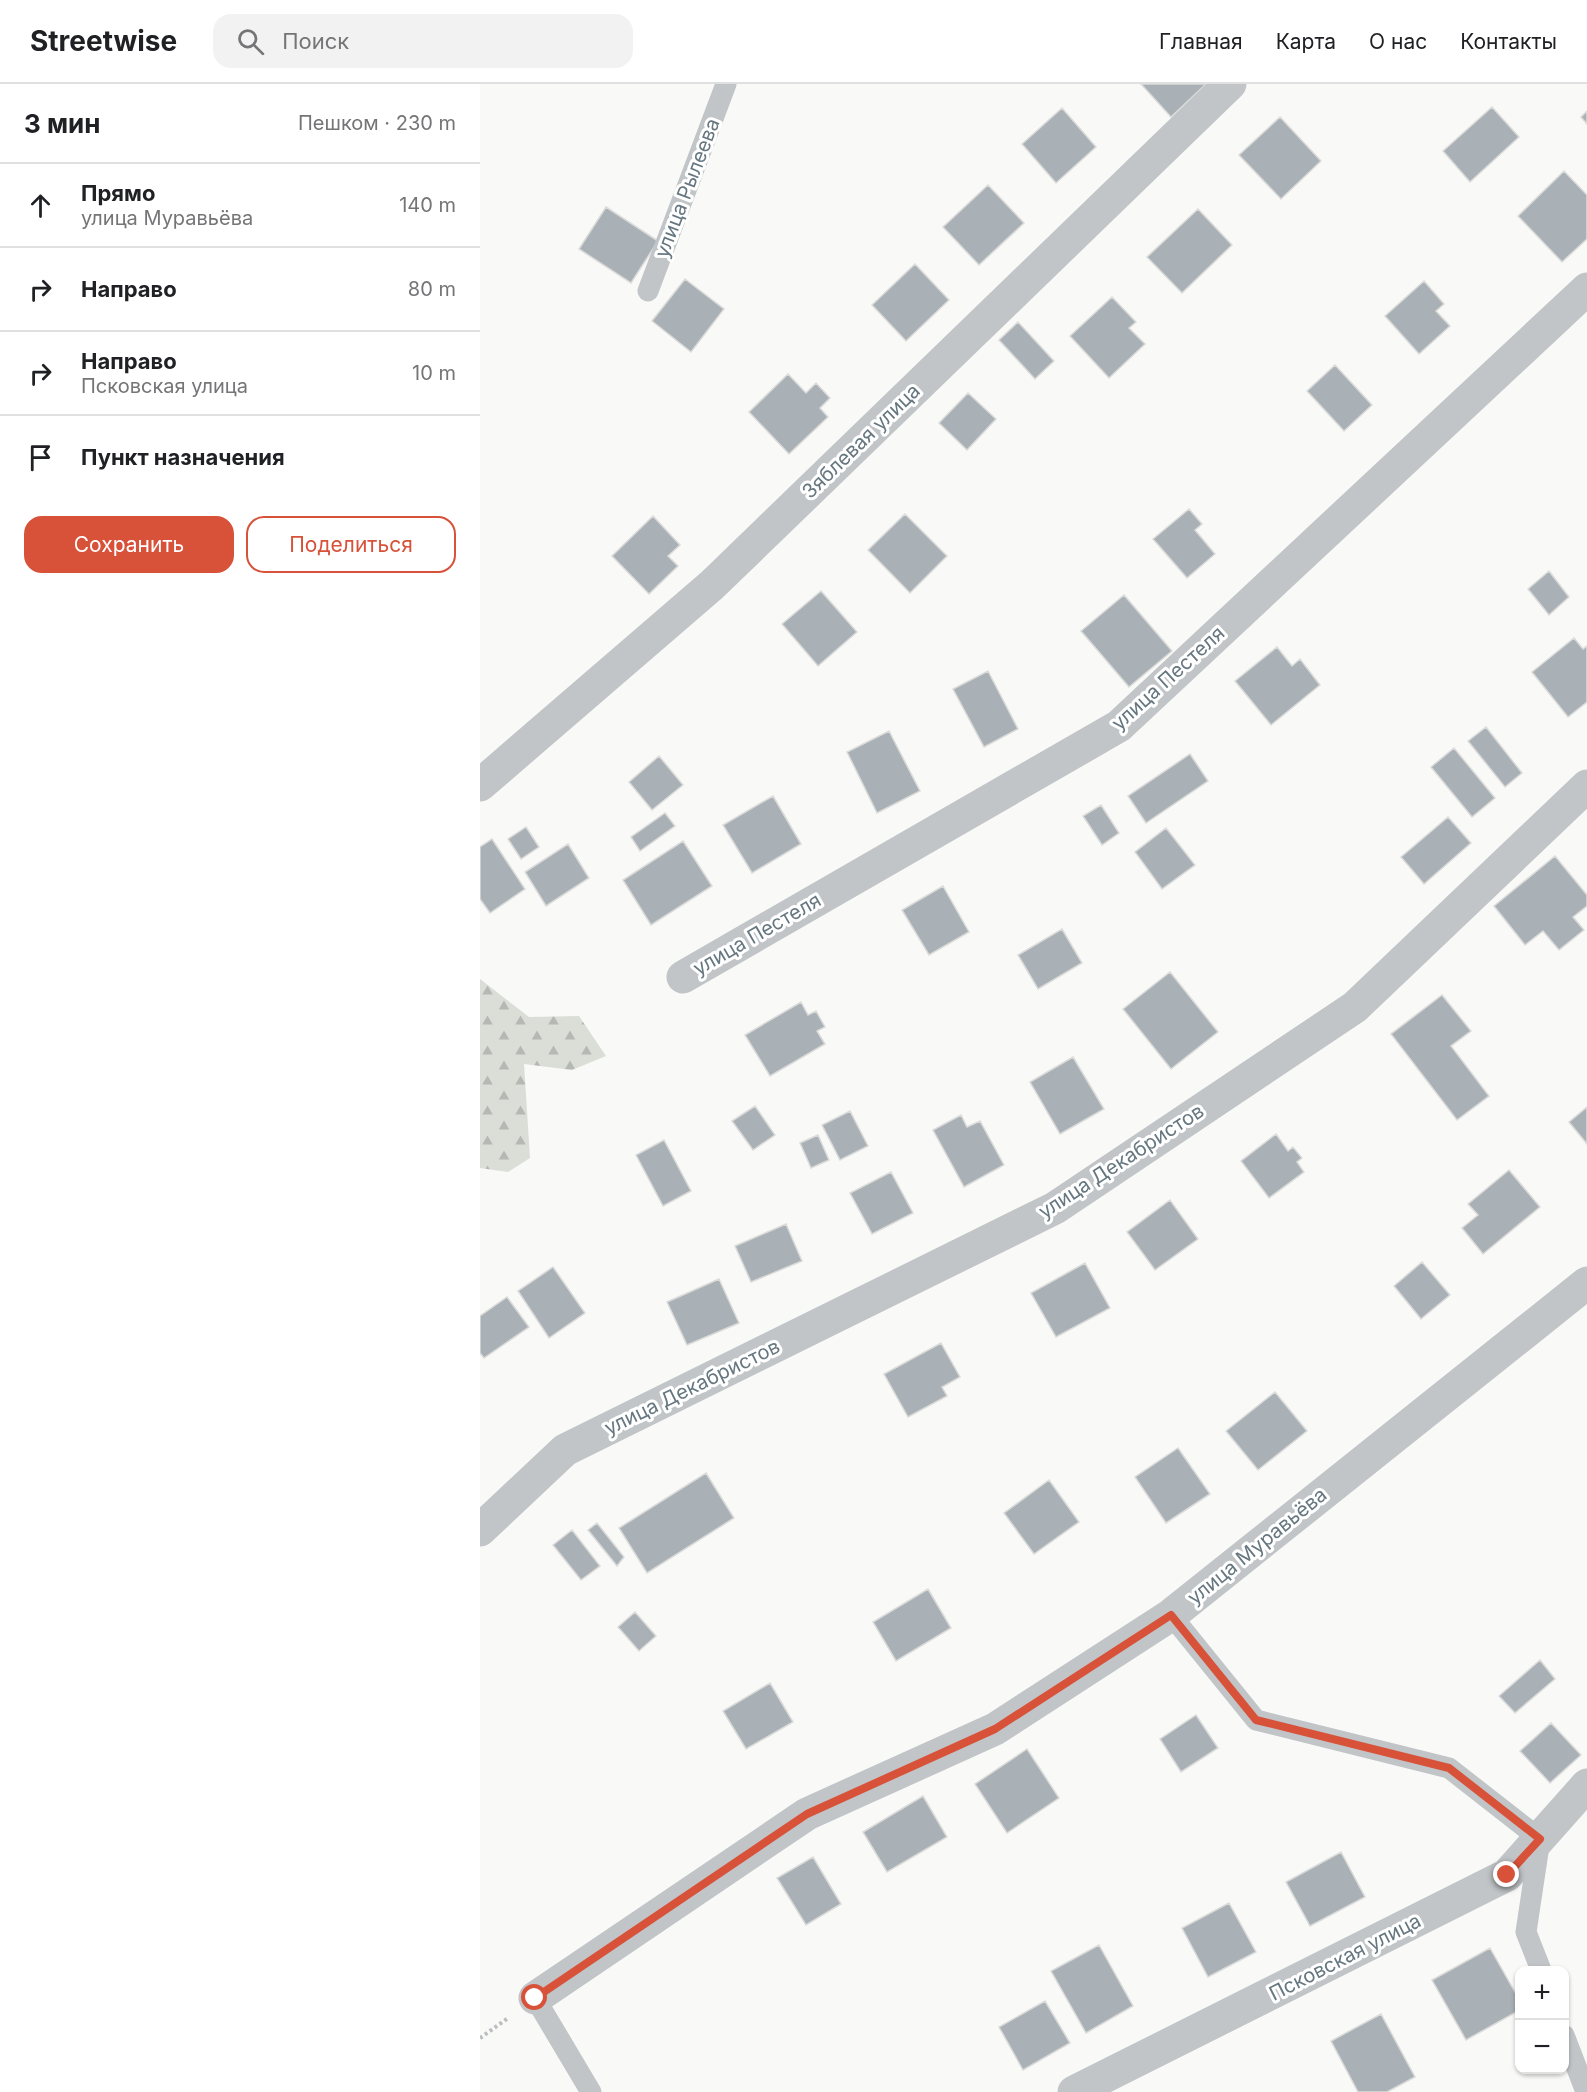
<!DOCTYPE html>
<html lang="ru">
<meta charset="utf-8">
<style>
body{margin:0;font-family:Inter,sans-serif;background:#f2f2f2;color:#202124}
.controls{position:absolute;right:18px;bottom:18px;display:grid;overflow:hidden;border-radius:12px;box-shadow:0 2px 4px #0004}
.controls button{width:54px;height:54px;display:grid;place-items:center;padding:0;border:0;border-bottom:2px solid #e0e0e0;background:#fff;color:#202124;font:30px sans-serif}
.stop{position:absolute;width:18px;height:18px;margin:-14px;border:4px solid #d85139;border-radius:50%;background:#fff}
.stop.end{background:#d85139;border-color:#fff;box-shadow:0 2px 6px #0008}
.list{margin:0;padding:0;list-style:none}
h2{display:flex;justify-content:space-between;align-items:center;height:78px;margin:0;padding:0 24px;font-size:26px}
h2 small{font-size:20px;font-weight:400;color:#757577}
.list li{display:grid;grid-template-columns:39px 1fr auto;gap:18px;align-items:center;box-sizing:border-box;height:84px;padding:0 24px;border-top:2px solid #e0e0e0}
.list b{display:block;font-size:22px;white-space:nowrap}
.list p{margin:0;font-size:20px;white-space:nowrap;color:#757577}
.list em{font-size:20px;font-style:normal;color:#757577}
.actions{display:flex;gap:12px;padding:18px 24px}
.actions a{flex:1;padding:14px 0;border:2px solid #d85139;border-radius:18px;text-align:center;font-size:21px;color:#d85139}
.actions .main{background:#d85139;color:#fff}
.icon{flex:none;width:33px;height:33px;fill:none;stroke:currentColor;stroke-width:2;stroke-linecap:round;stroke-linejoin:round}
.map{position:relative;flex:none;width:1107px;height:2008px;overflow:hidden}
header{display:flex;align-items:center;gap:36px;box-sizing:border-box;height:84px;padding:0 30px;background:#fff;border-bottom:2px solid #e0e0e0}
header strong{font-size:28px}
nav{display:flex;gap:33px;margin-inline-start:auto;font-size:21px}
.search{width:420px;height:54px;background:#f2f2f2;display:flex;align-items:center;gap:15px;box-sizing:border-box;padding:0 21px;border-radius:18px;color:#757577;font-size:22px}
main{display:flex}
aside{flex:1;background:#fff}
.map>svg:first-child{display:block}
.forest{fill:url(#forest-firs)}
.building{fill:#a9b1b6;stroke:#dbdbda;stroke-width:1.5}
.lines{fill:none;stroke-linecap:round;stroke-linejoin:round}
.path{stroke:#bbbec0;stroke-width:4;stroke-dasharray:3 3;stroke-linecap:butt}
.lane{stroke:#c1c5c8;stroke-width:21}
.street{stroke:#c1c5c8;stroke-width:33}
.route{stroke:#d85139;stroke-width:8}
.labels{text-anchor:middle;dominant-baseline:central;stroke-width:6;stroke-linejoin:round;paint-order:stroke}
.street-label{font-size:20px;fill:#667780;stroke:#fff}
</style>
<header>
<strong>Streetwise</strong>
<div class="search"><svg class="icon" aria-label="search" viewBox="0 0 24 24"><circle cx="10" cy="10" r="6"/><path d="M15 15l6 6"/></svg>Поиск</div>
<nav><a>Главная</a><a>Карта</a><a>О нас</a><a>Контакты</a></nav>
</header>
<main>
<aside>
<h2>3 мин<small>Пешком · 230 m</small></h2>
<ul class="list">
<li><svg class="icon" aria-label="ahead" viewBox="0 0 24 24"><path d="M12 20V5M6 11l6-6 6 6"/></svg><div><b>Прямо</b><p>улица Муравьёва</p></div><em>140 m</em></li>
<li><svg class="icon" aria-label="right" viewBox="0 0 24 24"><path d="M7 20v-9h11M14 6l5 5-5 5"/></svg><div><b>Направо</b></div><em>80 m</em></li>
<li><svg class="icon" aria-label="right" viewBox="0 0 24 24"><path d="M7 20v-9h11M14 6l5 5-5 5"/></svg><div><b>Направо</b><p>Псковская улица</p></div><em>10 m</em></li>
<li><svg class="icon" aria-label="arrive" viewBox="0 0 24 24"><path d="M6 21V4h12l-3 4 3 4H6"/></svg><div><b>Пункт назначения</b></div></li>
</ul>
<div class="actions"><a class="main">Сохранить</a><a>Поделиться</a></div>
</aside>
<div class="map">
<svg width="1107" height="2008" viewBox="0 0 1107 2008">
<defs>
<pattern id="forest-firs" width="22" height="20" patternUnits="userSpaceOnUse" patternTransform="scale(1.5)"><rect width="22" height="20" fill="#daded7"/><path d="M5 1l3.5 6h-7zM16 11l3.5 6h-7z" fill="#b5b9b4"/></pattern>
</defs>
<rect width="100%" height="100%" fill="#f9f9f7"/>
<path class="forest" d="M0 895 49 933 99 932 126 972 92 986 44 980 50 1074 28 1088 0 1084Z"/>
<path class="building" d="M661 0H726L691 33Z
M1012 23 1039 53 990 98 963 67Z
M582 24 616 63 576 99 542 60Z
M1107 27V40L1101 33Z
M800 33 841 77 801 115 759 71Z
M1084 87 1107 111V155L1082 178 1038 132Z
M508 101 544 139 499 181 463 143Z
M126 123 178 157 151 199 99 165Z
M718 125 752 161 702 209 667 173Z
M435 180 469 216 426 257 392 221Z
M205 195 244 225 211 268 172 237Z
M944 197 964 220 956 227 970 242 939 270 905 232Z
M632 213 656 238 649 244 665 260 629 294 590 252Z
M538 238 574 277 555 295 519 256Z
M855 281 892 321 864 347 827 307Z
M308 290 326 309 336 299 350 314 340 324 348 333 309 370 269 328Z
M488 309 516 335 487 366 459 339Z
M709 425 722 440 715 446 735 470 707 494 673 455Z
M425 430 467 472 430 509 388 466Z
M173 432 200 461 188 472 198 482 169 510 132 472Z
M1069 487 1089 513 1069 531 1048 505Z
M341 507 377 548 338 582 302 540Z
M644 511 692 567 649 603 601 547Z
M1094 554 1103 565 1107 562V618L1088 633 1052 588Z
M797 563 812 582 820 575 840 601 791 641 755 597Z
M508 587 538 645 504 663 473 605Z
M1006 643 1042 689 1025 703 988 657Z
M409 647 440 707 397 729 367 668Z
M974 664 1015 714 992 733 951 683Z
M710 670 728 697 666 739 648 712Z
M179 672 203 701 172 726 149 698Z
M293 712 321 760 272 789 243 741Z
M621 721 639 749 622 761 603 732Z
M185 729 195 742 160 767 151 753Z
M968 733 991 759 944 800 921 773Z
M46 743 59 763 41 775 28 755Z
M686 744 715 781 682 805 655 768Z
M12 755 45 805 10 829 0 815V763Z
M203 757 232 802 171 841 143 796Z
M88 760 109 794 66 822 45 788Z
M1075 772 1107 811V822L1093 833 1104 846 1079 866 1063 847 1045 861 1014 822Z
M463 802 489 848 449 871 422 826Z
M582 845 602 879 558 905 538 871Z
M690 888 738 948 691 985 643 925Z
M962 911 991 947 971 962 1009 1012 977 1036 911 950Z
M321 918 328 931 336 927 345 943 337 947 345 960 290 992 265 951Z
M593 973 624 1025 580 1050 550 998Z
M275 1022 295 1051 273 1066 252 1037Z
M1107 1023V1060L1089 1038Z
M370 1027 388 1062 360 1076 342 1041Z
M481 1031 487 1043 500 1037 524 1081 484 1103 453 1046Z
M796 1050 808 1067 813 1063 822 1074 817 1078 824 1088 789 1114 761 1077Z
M338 1051 349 1076 331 1084 320 1059Z
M184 1056 211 1107 183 1122 156 1071Z
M1029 1086 1060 1123 1003 1170 982 1144 998 1131 988 1120Z
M411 1088 433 1129 392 1150 370 1109Z
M690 1116 718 1155 675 1186 647 1148Z
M306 1140 322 1177 271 1198 255 1162Z
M942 1178 970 1211 941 1235 914 1202Z
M605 1179 630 1224 576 1253 551 1209Z
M73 1183 105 1229 69 1254 38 1207Z
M239 1195 259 1239 207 1261 187 1218Z
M27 1213 49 1243 4 1274 0 1269V1232Z
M461 1259 480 1293 462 1303 467 1312 428 1333 404 1290Z
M795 1308 827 1347 778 1386 746 1347Z
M698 1364 730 1410 686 1439 655 1393Z
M226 1389 254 1434 167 1489 139 1444Z
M569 1396 599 1438 554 1470 524 1429Z
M117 1439 144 1473 137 1482 108 1446Z
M92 1446 120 1482 101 1496 73 1461Z
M448 1505 471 1544 416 1577 393 1538Z
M155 1528 176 1552 159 1567 138 1543Z
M1060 1576 1075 1595 1035 1629 1019 1612Z
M290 1599 313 1638 266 1665 243 1627Z
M716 1631 738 1664 701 1688 680 1655Z
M1071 1639 1101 1671 1070 1699 1040 1667Z
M547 1665 579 1714 527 1749 495 1700Z
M443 1712 467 1753 407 1788 383 1748Z
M861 1768 885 1813 830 1842 806 1798Z
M333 1773 361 1820 326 1841 297 1794Z
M749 1819 776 1868 728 1893 702 1844Z
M619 1861 653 1922 606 1949 571 1887Z
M1010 1864 1040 1917V1926L986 1956 952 1896Z
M565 1917 590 1959 543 1986 519 1943Z
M901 1930 935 1993 907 2008H878L851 1957Z"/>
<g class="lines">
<path class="path" d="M0 1954 28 1934"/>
<path class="lane" d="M168 207 246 0
M691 1531 776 1636 969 1684 1060 1755 1046 1848 1061 1886
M55 1914 111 2008
M1084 1951 1106 2008"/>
<path class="street" d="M0 701 232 501 750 0
M203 893 639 642 1107 205
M0 1446 85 1366 575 1124 875 923 1107 702
M55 1914 327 1730 515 1645 691 1531 1107 1199
M594 2008 1027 1791 1107 1701"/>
</g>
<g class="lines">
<path class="route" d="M55 1914 327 1730 515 1645 691 1531 776 1636 969 1684 1060 1755 1027 1791"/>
</g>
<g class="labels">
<g class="street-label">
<text transform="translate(207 104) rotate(-69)">улица Рылеева</text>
<text transform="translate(381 357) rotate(-44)">Зяблевая улица</text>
<text transform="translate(688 594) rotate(-42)">улица Пестеля</text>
<text transform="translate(277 850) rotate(-30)">улица Пестеля</text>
<text transform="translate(641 1077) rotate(-33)">улица Декабристов</text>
<text transform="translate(212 1303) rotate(-26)">улица Декабристов</text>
<text transform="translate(777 1462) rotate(-39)">улица Муравьёва</text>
<text transform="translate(865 1873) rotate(-27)">Псковская улица</text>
</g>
</g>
</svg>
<div class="controls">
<button>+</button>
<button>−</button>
</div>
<div class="stop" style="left:55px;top:1914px"></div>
<div class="stop end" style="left:1027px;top:1791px"></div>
</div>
</main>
